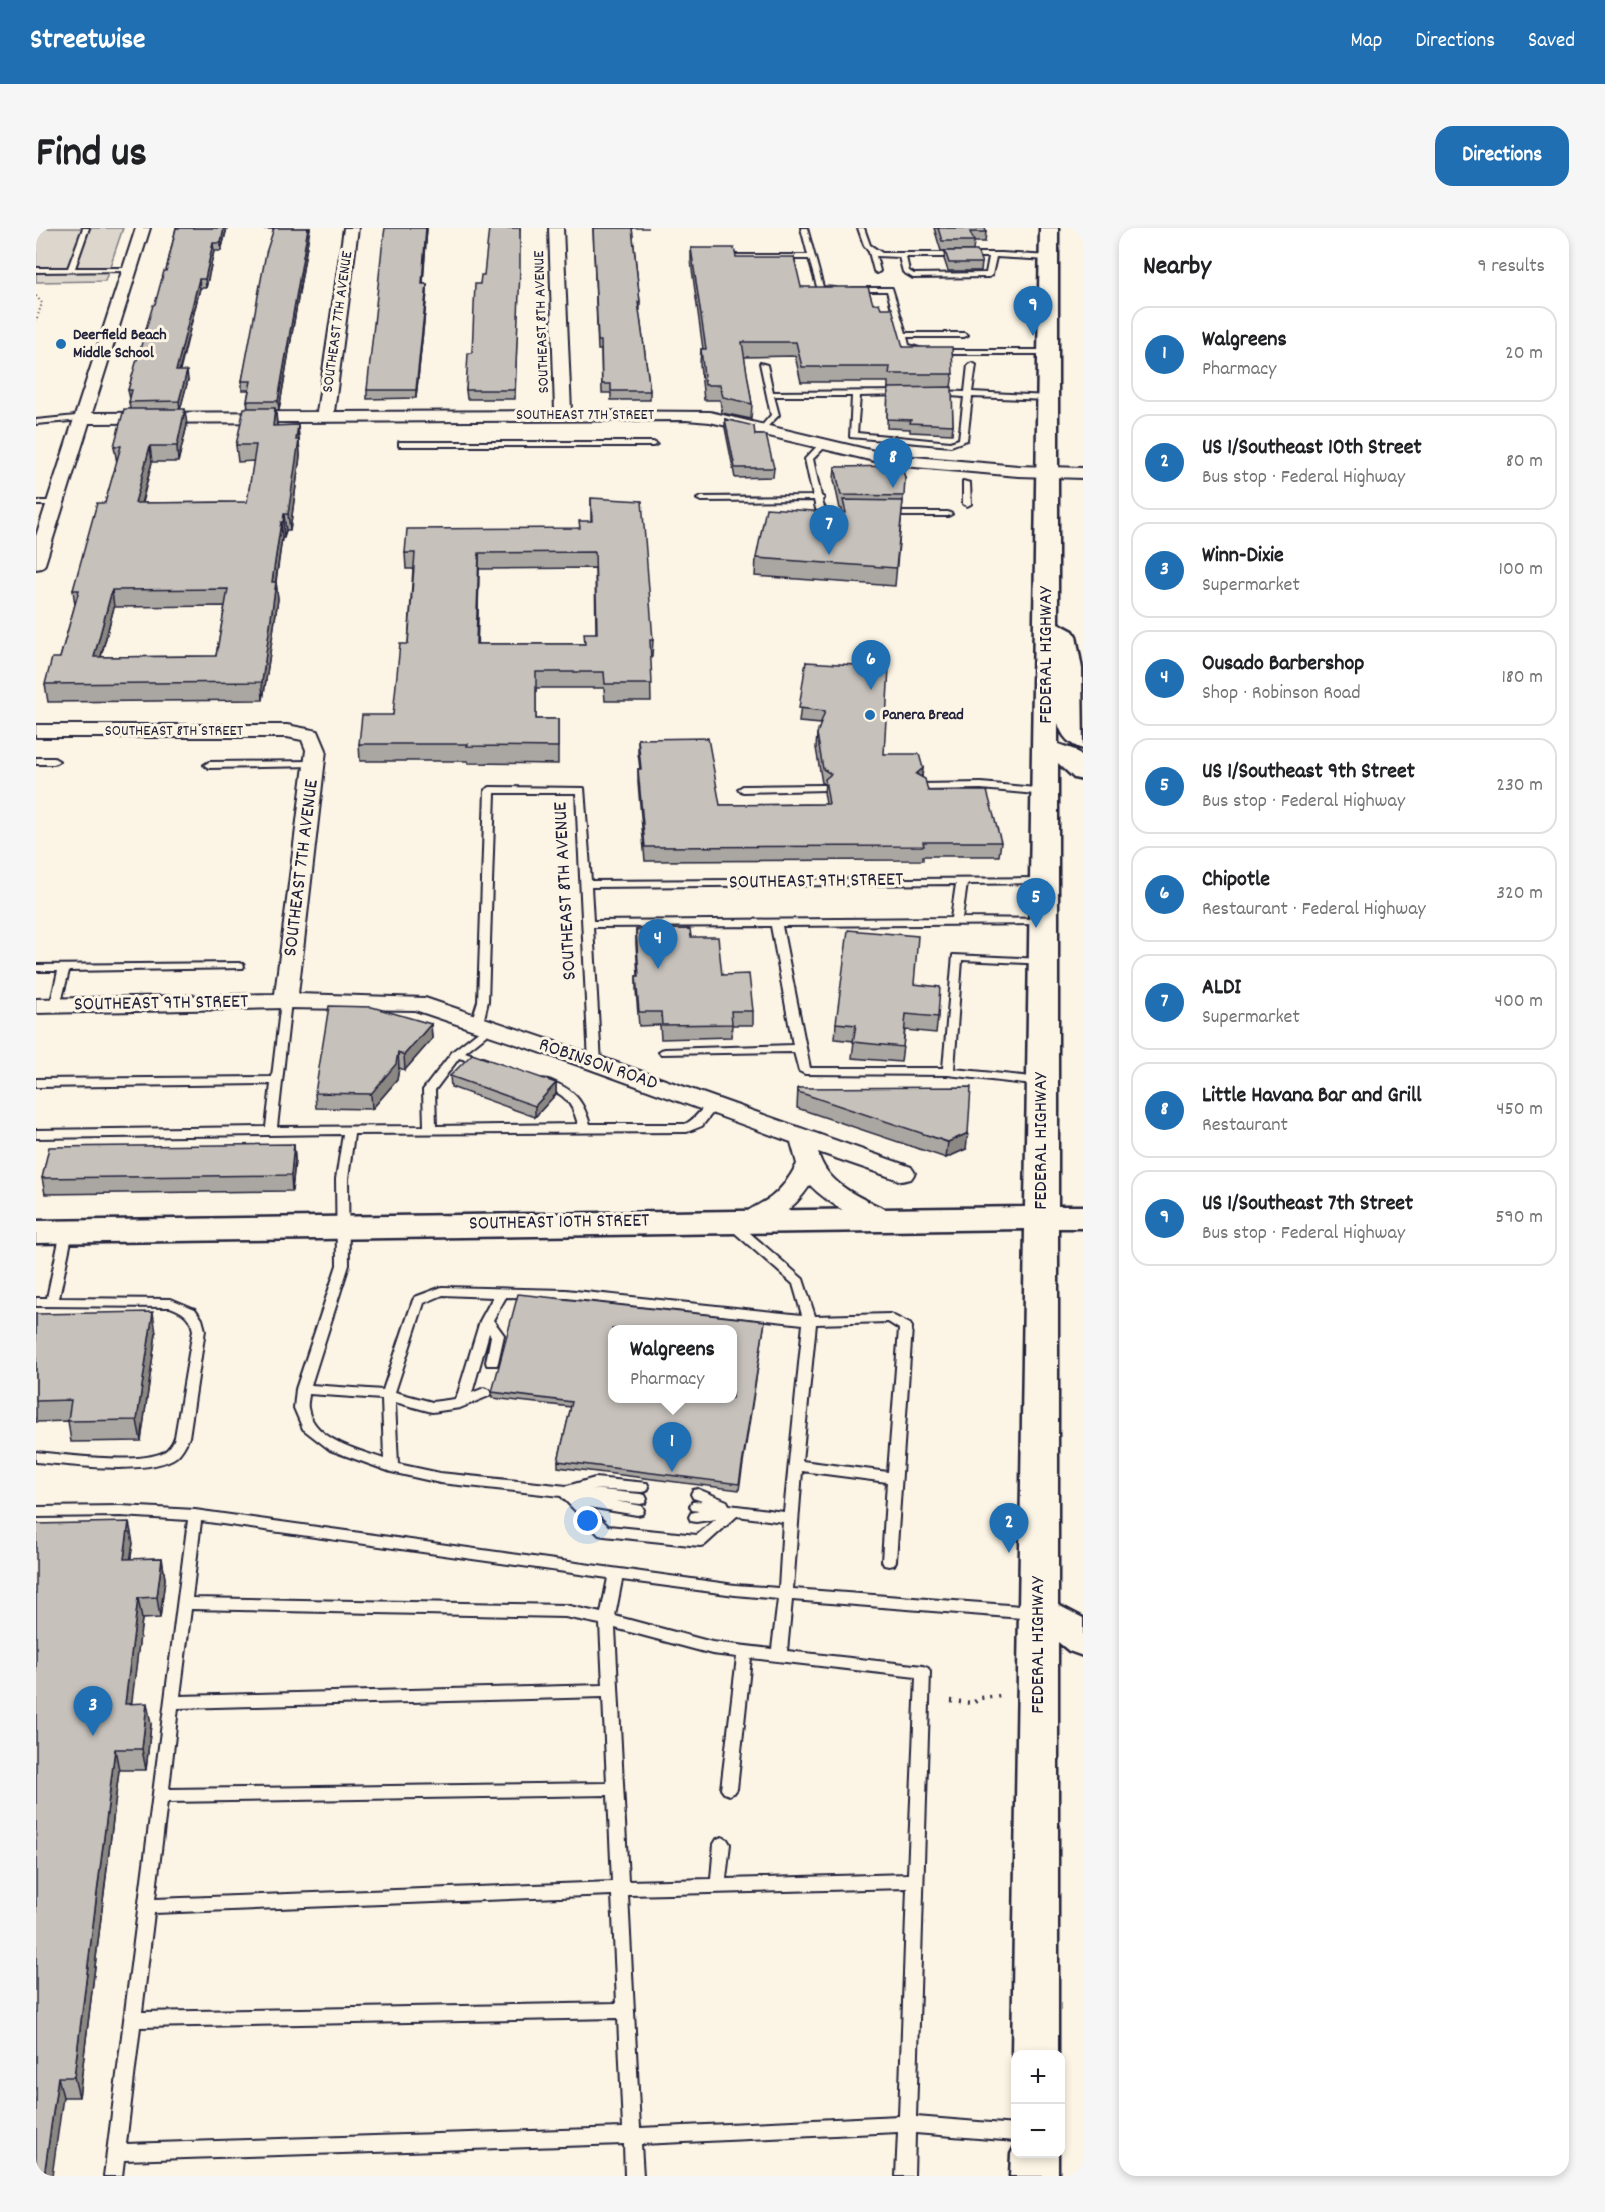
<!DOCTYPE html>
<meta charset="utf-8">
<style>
body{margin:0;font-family:Dekko,sans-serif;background:#f6f6f6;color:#202124}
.controls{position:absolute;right:18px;bottom:18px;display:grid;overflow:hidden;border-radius:12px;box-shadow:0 3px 9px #0003}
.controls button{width:54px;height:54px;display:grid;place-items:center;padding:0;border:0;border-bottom:2px solid #e0e0e0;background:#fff;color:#202124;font:30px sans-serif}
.you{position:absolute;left:552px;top:1293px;width:21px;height:21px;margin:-15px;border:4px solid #fff;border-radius:50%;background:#1a73e8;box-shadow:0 0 0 9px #1a73e833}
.badge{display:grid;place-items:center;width:39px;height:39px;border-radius:50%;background:#1f6fb2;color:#fff;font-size:20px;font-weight:700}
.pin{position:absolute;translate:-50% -50px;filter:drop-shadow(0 2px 3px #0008)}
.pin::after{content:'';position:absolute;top:32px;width:21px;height:18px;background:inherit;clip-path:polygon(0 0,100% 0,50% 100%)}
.popup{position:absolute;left:572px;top:1097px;width:129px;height:78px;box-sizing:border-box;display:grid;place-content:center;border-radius:12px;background:#fff;filter:drop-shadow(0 2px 4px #0005);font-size:20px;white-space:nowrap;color:#757577}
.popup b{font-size:22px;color:#202124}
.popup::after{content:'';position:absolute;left:50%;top:100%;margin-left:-12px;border:12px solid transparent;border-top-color:#fff}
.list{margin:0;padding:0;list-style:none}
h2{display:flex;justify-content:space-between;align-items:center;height:78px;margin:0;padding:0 24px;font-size:26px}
h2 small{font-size:20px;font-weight:400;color:#757577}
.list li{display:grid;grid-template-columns:39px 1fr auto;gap:18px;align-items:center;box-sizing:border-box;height:96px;margin:0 12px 12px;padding:0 12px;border:2px solid #e0e0e0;border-radius:18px}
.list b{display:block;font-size:22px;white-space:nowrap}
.list p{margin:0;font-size:20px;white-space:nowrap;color:#757577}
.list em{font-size:20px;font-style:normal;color:#757577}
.map{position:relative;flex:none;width:1047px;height:1948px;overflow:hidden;border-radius:18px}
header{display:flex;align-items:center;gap:36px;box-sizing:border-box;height:84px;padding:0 30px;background:#1f6fb2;color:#fff}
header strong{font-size:28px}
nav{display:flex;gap:33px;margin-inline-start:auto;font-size:21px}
.intro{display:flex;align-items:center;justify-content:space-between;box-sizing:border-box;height:144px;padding:0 36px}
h1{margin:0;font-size:42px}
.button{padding:15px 27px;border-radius:18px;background:#1f6fb2;color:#fff;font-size:21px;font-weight:700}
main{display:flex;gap:36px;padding:0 36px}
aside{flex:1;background:#fff;border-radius:18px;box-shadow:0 3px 9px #0003}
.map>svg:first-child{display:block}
.green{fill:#dcd6cc;stroke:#7f7c84;stroke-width:1.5}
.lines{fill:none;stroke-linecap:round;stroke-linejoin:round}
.service-casing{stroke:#22223b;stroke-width:4}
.minor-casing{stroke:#22223b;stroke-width:4}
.primary-casing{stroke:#22223b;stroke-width:5}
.path-far1{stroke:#22223b;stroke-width:2;stroke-dasharray:1 3;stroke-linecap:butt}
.path{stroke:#22223b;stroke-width:4.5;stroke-dasharray:2 6;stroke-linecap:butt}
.service{fill:#fcf5e5;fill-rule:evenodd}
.minor{fill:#fcf5e5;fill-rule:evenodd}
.primary{fill:#fcf5e5;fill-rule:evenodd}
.wall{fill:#aaa6a1;stroke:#22223b;stroke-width:1.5;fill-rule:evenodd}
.shaded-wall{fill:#8b8783;stroke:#22223b;stroke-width:1.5}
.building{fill:#c6c1bb;stroke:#22223b;stroke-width:1.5;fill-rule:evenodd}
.poi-dot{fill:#1f6fb2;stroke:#fcf5e5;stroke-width:2}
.labels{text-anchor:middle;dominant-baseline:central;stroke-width:6;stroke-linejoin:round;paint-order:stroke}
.far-street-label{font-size:16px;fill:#22223b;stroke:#fcf5e5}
.far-poi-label{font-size:16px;font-weight:bold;fill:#22223b;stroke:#fcf5e5;text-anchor:start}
.street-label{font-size:20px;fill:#22223b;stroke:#fcf5e5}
</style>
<header>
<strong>Streetwise</strong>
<nav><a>Map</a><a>Directions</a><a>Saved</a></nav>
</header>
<div class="intro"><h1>Find us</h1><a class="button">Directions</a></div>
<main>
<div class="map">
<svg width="1047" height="1948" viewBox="0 0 1047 1948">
<rect width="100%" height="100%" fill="#fcf5e5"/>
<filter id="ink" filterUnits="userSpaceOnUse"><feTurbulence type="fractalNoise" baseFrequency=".0167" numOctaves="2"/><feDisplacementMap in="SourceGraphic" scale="12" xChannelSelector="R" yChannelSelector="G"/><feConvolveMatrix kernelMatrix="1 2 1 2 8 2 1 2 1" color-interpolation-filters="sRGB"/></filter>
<g filter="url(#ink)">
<path class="green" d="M0 0H87L69 53 0 54Z"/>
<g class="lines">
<defs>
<path id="service" d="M47 0H53L39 40H94L96 41V43L0 44V40H32Z
M765 0H771L787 59 800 60V62H782L773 31H684L681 29 684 27H772Z
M822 0H828L834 17 846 25H966L1013 28 1016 30 1013 32 960 29 956 47 953 49 877 50 867 44 863 29 840 28 844 43 841 45 838 43 833 24 828 17ZM870 29H953L950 45 878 46 873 43Z
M816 60H856L870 105H928L932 107 928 109H871L873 117 890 122H1013L1017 124 1013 126H890L867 120 851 63H818L815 61Z
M724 135 731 137 737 164 871 163 872 165 868 167 824 168 821 205 914 214 923 211 928 169 900 167 896 165 900 163 929 164 932 137 936 135 940 137 936 164 1012 168 1016 170 1012 172 936 169 931 212 915 218 814 209 816 168H738L743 187 726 204 722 202 735 187Z
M40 188 50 190 46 192 0 196V192Z
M363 214H617L621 216 617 218H363Z
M785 214 792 216 777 231 785 268 788 270 786 272C788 283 792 283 802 285V289L785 287 780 281 778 272 665 273 661 271 665 269 777 268 769 231Z
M927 253 934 255 935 276 931 278 927 276Z
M0 273H19L23 275 19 277H0Z
M847 284H912L916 286 912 288H847Z
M0 530H18L23 533 18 536H0Z
M278 533 283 536 281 538 173 540 168 537 173 534Z
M945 555 1010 561 1015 564 1010 567 945 561 886 562 881 559 886 556Z
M787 557 792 560 790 562 707 564 702 561 707 558Z
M454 559 548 560 555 653 1012 650V654L1008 655 931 656 926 690 1012 691 1013 693 1008 696 746 698 774 840H907L917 727 1008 731 1013 734 1012 736 926 732 918 841 1006 850 1012 854 1006 858 912 847 769 846 763 843 758 824 625 826 623 824 625 822 629 821 757 817 735 698 557 699 565 835 563 837H555L553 835 540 565H459L452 773 447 795 441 798 437 797 435 795 442 773 449 562ZM920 656 915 690 557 693 555 659Z
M203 735 207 736 208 738 207 740 33 743 24 778 19 781 14 778 22 743H0V737Z
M250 770 255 773 241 899 388 898 387 862 417 823 450 797H458L460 799 458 801 429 824 452 832 454 834 448 837 423 830 399 862 400 898 542 896C535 871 527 866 503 856L501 854 503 852C510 850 515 853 522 856 541 864 548 877 554 896H649C661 891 665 878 676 874L682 878 666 898 651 904 318 906 312 951 313 1037 275 1157 347 1162 377 1072 379 1069 406 1059 530 1062 766 1087 757 1056 691 998 689 995 695 991 699 992 767 1051 779 1088 854 1086 874 1096 876 1099 860 1333 858 1337 853 1338 848 1337 846 1333 851 1254 766 1243 757 1361 998 1379 1003 1381 1005 1385 1003 1389 998 1391 756 1372 751 1423 887 1438 892 1440 894 1444 880 1889 980 1897V1913L879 1905 878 1948H860L862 1904 605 1916 607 1948H589L588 1916 88 1932 86 1948H68L152 1292 85 1288 0 1289V1279L85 1278 159 1282 699 1357 743 1360 747 1294 701 1288 669 1317 664 1318 568 1308 563 1307 525 1268 404 1255 355 1244 294 1222 267 1201 258 1180 260 1161 301 1037 300 951 307 906 0 910V902L230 899 235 856 0 859V851L236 849 245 773ZM407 1067 457 1069 444 1093 422 1165 419 1171 396 1174 359 1164 388 1075ZM470 1069 530 1070 767 1096 748 1284 693 1277 691 1273 662 1261 657 1262 655 1266 657 1270 666 1273 656 1274 654 1278 656 1282 663 1283 655 1285 653 1289 655 1293 660 1294 680 1291 661 1307 572 1298 553 1279 601 1287 606 1286 608 1282 606 1278 579 1273 604 1276 609 1275 611 1271 609 1267 604 1266 556 1261 606 1264 611 1263 613 1259 611 1255 559 1250 531 1258 404 1245 362 1236 359 1174 396 1184 424 1180 453 1168 455 1165 453 1162 448 1160 436 1165 453 1105 455 1108 450 1134 451 1137H461L462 1134 468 1107 457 1092ZM852 1094 863 1101 852 1244 766 1233 780 1096ZM273 1166 346 1171 348 1231C323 1222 277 1212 272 1180 271 1176 273 1170 273 1166ZM165 1293 572 1350 565 1385 529 1377 156 1370ZM586 1352 699 1367 742 1371 736 1421 676 1414 579 1388ZM155 1381 529 1389 564 1396 567 1457 144 1468ZM579 1400 676 1426 701 1429 685 1561 688 1565 693 1567 698 1565 701 1561 715 1430 880 1449 872 1646 690 1651 694 1616 691 1611 686 1609 681 1611 678 1616 675 1651 592 1653ZM567 1469 571 1555 133 1561 142 1480ZM572 1567 576 1654 119 1671 131 1574ZM871 1660 863 1888 604 1900 592 1667ZM576 1667 581 1775 106 1784 118 1685ZM582 1790 587 1900 90 1916 104 1799Z
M31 999 37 1003 23 1070 135 1071 159 1081 166 1091 169 1102 153 1209C150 1216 146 1224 140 1229 114 1248 33 1237 0 1234V1224C30 1227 103 1237 128 1224 134 1220 137 1215 139 1209L157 1102C154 1088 147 1084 134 1079L0 1078V1070H11L25 1003Z"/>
<path id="minor" d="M100 0H114L56 185 281 184 308 0H322L298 184 519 183 513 0H527L535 183 674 184 855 227 982 238 1047 240V250L982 248 855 237 674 194 650 192 53 195 9 336 6 340 0 341V308Z
M0 497H251L282 503 290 522 262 766 389 770 567 830 875 939 879 945 875 951 866 953 782 924C790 958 829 972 858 985L862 991 858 997C835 1003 790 974 774 957 761 977 732 1005 707 998L703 992C710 981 724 977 734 970 746 961 754 949 761 936L755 914 551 840 379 782 250 780 0 785V771L239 766 270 522 266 512 251 509H0Z"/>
<path id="primary" d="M1004 0H1022V395L1037 403 1040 408 1046 441 1047 521C1033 517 1026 508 1022 495V516L1039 522 1047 530V552L1038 550 1022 535V978H1047V1000H1022V1377L1047 1390V1428L1033 1423 1022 1414V1826H980V1834L976 1826 989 1001 0 1015V993L989 979Z
M980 1916V1926H1022V1948H974L975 1926Z"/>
</defs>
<use href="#service" class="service-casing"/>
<use href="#minor" class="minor-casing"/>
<use href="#primary" class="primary-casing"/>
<path class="path-far1" d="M0 68 6 75 0 93"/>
<path class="path" d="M915 1473 937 1475 944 1470 965 1468"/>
<use href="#service" class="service"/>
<use href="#minor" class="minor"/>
<use href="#primary" class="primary"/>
</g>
<path class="wall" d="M140 0H191L185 23H178L170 60H164L144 143 152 152 144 181 151 197 142 234H116L106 275 211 274 218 233 202 234 200 217 212 180 211 173 213 162H206V153L238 1H225V0H274L243 182H240L241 198 262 197 264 228 254 302H250L248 310H246L240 354 242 371 227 472 12 474 9 456 24 430 39 377 37 362 69 275 81 235 78 218 94 181 93 174 94 171 92 162 130 43ZM189 378 180 428 65 429 78 379Z
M391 0 387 56H391V64L380 170 331 171V162Z
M484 0 479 171H431L430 162 436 125 444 56 448 47Z
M557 0H613H596L604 74V82H603L614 163V172H575V165H566L565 122H562Z
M898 0H949L950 4 949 14H938L937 23H905Z
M655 20 700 29 765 59 837 76 845 80 867 119 917 146 915 159 917 197 916 206 874 204V201L851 200 852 154H765L759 128 708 129 716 176 715 191 686 185 684 172H668L664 136 665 121H667L655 34Z
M909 23 946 35 945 43H912L908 31Z
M689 191 719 207 738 240 737 249 699 250 689 200Z
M799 239 869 250 859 358 719 348 720 330 806 284V281H804L798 252Z
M555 270 617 412 616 429H614L615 473H569L568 460H500V491H522V536L432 535V533H324L323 516 357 487 372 416 377 341H370L369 325 544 300 555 293ZM559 340 560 405 548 416H441L443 341Z
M770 434 848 526 887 540 886 549 892 563 965 614 963 628H887V632L609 633 602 555V541H604L602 525V511L684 577 790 576 788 564 789 556 786 555 780 520 781 506 785 496 763 494Z
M600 702 655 709 717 783V797H696L695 809 625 811 624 797 603 798 600 762V748H602L600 716Z
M878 756 902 789 900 805 869 802 865 834 816 830 818 813 799 811 800 795Z
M395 796 396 811 369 842 363 840 361 852 336 881 280 880 279 865Z
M414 848 520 855V866L499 889 415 859Z
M762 860 930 921 910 930 761 880Z
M258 916 259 932 256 963 9 966 6 950Z
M0 1086 120 1105 105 1213 35 1214 32 1193 0 1194Z
M729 1093 703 1262 522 1239V1233L535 1179 456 1170V1164Z
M97 1315 94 1331 126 1330 129 1351 124 1390 106 1391 95 1476 115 1496 110 1542H83L43 1869H27L0 1948Z"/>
<path class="shaded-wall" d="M188 0H191L185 23V15Z
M272 0H274L243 182 242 173Z
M390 0H391L386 64V56Z
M177 15 178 23 170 60 169 51Z
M163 51 164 60 141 152 140 143Z
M391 56V64L380 170V162Z
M151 143 152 152 144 182 143 173Z
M239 180 241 196 238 214 237 198Z
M149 181 151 197 142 234 141 218Z
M262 197 264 228 254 302 252 286Z
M114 218 116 234 101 291 99 275Z
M248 286 250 302 248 310 247 294Z
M245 294 246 310 237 371 236 354Z
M443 325V341L441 432 440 416Z
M240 354 242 371 227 472 226 454Z
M76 362 78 379 60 447 58 429Z
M887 540 885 554 880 546Z
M395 796 396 811 369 842 368 827Z
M362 824 363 840 361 852 336 881 335 866Z
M520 855V866L499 889V878Z
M932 905 930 921 910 930 912 914Z
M258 916 259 932 256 963 255 947Z
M117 1084 120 1105 105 1213 101 1192Z
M93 1294 97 1315 91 1352 88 1331Z
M126 1330 129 1351 124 1390 121 1369Z
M102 1370 106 1391 93 1497 89 1476Z
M111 1475 115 1496 110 1542 106 1521Z
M79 1521 83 1542 43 1869 38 1849Z
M22 1849 27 1869 16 1948H8Z"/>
<path class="building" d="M140 0H188L185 15H177L169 51H163L140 143H151L143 173 93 174 96 162H92L117 77 119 76 128 43H130Z
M238 0H272L242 173H211L215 153H206L230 25Z
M349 0H390L386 56H391L380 162H331L346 20Z
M453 0H484V42L479 162H430L432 125H436L439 56H444L445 47H448Z
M557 0H596L604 74H602L614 163H575V156H566L565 113H562Z
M902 0H949L950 4H934L938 13H906Z
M655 20H698L700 29H758L765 59H832L837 76 843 75 845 80H856L867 119H916L917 146H853L854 139H766L760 114H706L716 176 687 169 684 157H669L665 121H670Z
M909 23H941L946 35H913Z
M916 159 917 197 874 195 875 192 851 191 852 160Z
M208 180H239L237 198 262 197 260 212H263L252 286H248L247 294H245L236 354H240L226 454 9 456 16 430H24L43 362H37L61 275H69L85 218H78L88 181H149L141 218H114L99 275 211 274 220 217H200ZM192 361 180 428 58 429 76 362Z
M689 191 718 198 719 207H730L738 240H699Z
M866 238 869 250 868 268 805 267 799 239Z
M555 270 606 273 617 412H614L616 456H569L568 444H500V491H522V519L431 518 432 516H323L326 487H357L364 416H372L379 325H369L371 301 544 300 543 293H556ZM559 324 561 405H548L549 416H440L443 325Z
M807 272 867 273 860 340 720 330 730 280 810 285Z
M770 434 853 439 848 526H883L887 540 880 546 889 551 892 563H951L965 614H887L888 618 609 619 602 541H605L602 511 672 510 684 577 793 576 789 551 795 546 787 541 781 506 789 483 763 480Z
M654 701 655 709H682L686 747 713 746 717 783H695L696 796 626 797 625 784H603L600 748H603L600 702Z
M812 702 882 708 878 756 904 759 902 789 870 786 867 819 817 814 820 797 800 795Z
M293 778 336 779 395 796 368 827 362 824 360 836 335 866 279 865Z
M436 826 520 855 499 878 414 848Z
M935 859 932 905 912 914 762 864V860Z
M258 916 255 947 6 950 13 919Z
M482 1066 729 1093 703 1256 522 1233 536 1174 456 1164ZM576 1101H696V1170H576Z
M117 1084 101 1192 32 1193 35 1172 0 1173V1086Z
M93 1294 88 1331 126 1330 121 1369 102 1370 89 1476 111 1475 106 1521H79L38 1849H22L8 1948H0V1296Z"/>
</g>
<g class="poi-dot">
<circle cx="25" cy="116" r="6"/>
<circle cx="834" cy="487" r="6"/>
</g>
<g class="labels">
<g class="far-street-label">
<text transform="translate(302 94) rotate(-82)">SOUTHEAST 7TH AVENUE</text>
<text transform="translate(506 94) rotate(-92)">SOUTHEAST 8TH AVENUE</text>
<text x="549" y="187">SOUTHEAST 7TH STREET</text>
<text x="138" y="503">SOUTHEAST 8TH STREET</text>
</g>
<g class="far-poi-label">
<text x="37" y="107">Deerfield Beach<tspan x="37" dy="18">Middle School</tspan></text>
<text x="846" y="487">Panera Bread</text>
</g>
<g class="street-label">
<text transform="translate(1011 427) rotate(-90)">FEDERAL HIGHWAY</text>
<text transform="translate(266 640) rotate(-83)">SOUTHEAST 7TH AVENUE</text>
<text transform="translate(780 654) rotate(-1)">SOUTHEAST 9TH STREET</text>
<text transform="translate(530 663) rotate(-93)">SOUTHEAST 8TH AVENUE</text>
<text transform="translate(125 776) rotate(-1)">SOUTHEAST 9TH STREET</text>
<text transform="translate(562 837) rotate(19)">ROBINSON ROAD</text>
<text transform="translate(1006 913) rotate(-90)">FEDERAL HIGHWAY</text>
<text transform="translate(523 995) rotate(-1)">SOUTHEAST 10TH STREET</text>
<text transform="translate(1003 1417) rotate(-90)">FEDERAL HIGHWAY</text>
</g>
</g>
</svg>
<div class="controls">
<button>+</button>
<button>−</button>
</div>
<div class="you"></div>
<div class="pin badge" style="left:636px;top:1244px">1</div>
<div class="popup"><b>Walgreens</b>Pharmacy</div>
<div class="pin badge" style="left:973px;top:1325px">2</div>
<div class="pin badge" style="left:57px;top:1508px">3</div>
<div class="pin badge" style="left:622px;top:741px">4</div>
<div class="pin badge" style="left:1000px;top:700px">5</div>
<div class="pin badge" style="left:835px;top:462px">6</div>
<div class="pin badge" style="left:793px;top:327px">7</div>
<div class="pin badge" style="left:857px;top:260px">8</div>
<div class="pin badge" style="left:997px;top:108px">9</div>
</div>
<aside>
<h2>Nearby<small>9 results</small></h2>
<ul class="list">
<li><span class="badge">1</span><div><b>Walgreens</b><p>Pharmacy</p></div><em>20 m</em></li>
<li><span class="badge">2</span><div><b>US 1/Southeast 10th Street</b><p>Bus stop · Federal Highway</p></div><em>80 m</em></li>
<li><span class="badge">3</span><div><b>Winn-Dixie</b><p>Supermarket</p></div><em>100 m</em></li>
<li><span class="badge">4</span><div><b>Ousado Barbershop</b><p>Shop · Robinson Road</p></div><em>180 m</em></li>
<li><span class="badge">5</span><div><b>US 1/Southeast 9th Street</b><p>Bus stop · Federal Highway</p></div><em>230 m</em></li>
<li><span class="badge">6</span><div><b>Chipotle</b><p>Restaurant · Federal Highway</p></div><em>320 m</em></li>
<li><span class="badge">7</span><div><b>ALDI</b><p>Supermarket</p></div><em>400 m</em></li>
<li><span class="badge">8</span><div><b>Little Havana Bar and Grill</b><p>Restaurant</p></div><em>450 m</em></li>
<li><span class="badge">9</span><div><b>US 1/Southeast 7th Street</b><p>Bus stop · Federal Highway</p></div><em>590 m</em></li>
</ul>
</aside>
</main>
